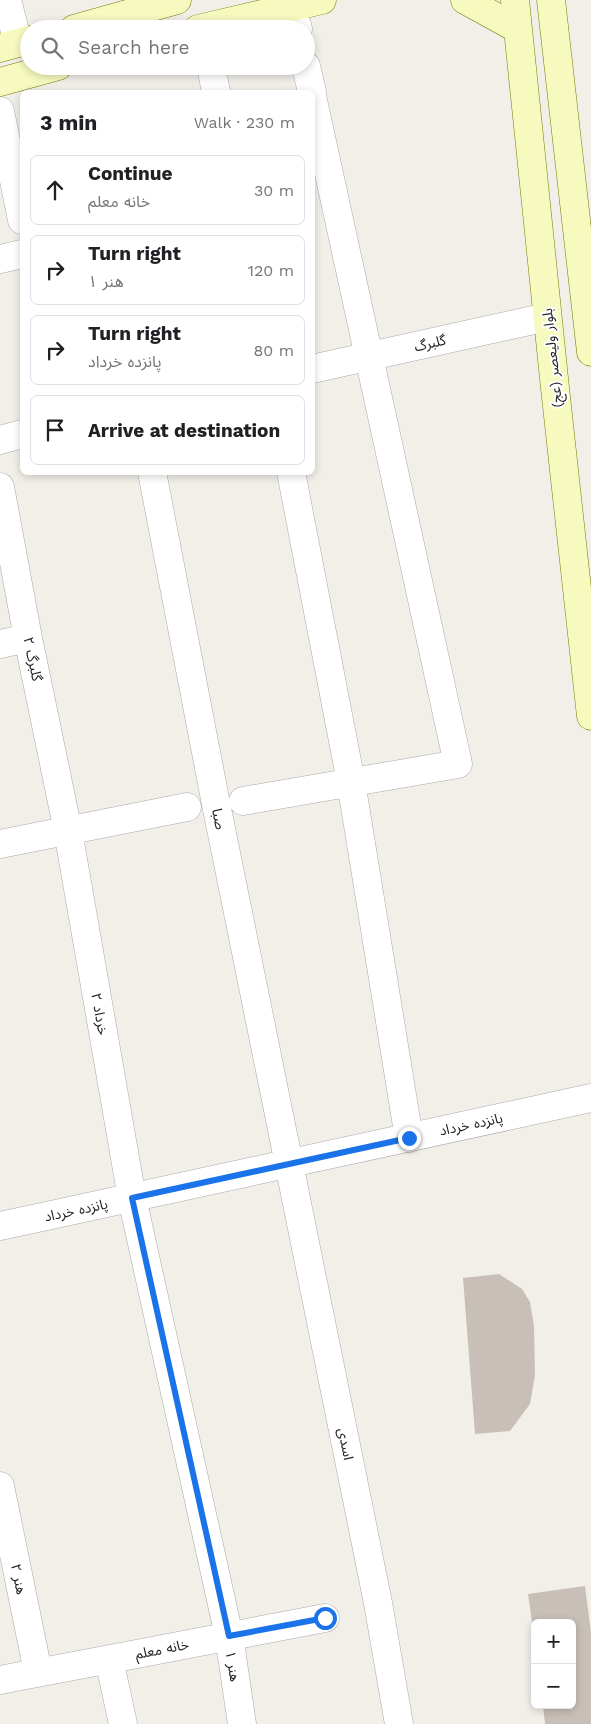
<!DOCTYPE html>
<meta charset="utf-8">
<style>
body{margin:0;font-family:"Work Sans","Noto Sans Arabic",sans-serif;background:#f6f6f6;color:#202124}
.controls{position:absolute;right:15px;bottom:15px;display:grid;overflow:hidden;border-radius:8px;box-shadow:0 2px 8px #0003}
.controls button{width:45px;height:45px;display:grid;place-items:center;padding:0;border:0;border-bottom:1px solid #e0e0e0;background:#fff;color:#202124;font:25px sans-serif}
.stop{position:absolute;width:15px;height:15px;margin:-11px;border:4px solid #1a73e8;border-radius:50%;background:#fff}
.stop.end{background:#1a73e8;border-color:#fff;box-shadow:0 1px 5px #0008}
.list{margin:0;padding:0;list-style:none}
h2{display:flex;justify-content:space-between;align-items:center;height:65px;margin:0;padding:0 20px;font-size:21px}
h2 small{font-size:16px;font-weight:400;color:#757577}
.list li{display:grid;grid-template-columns:32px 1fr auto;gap:15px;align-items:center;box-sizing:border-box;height:70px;margin:0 10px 10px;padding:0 10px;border:1px solid #e0e0e0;border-radius:8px}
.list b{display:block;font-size:19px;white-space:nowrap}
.list p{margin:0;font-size:16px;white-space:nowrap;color:#757577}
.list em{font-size:16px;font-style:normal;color:#757577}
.icon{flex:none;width:28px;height:28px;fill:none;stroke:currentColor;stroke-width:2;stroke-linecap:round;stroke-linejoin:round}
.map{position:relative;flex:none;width:591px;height:1724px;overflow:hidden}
.search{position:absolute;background:#fff;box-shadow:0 2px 8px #0003;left:20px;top:20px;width:295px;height:55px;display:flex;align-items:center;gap:12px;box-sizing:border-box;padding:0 18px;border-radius:28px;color:#757577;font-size:19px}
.panel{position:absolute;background:#fff;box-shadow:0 2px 8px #0003;left:20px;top:90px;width:295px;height:385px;border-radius:8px}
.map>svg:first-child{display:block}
.building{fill:#c7bfb8}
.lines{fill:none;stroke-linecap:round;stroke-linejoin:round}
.street-casing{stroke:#a9a9a9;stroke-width:29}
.secondary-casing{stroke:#707d05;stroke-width:29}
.street{stroke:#fff;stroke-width:28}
.secondary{stroke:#f7fabf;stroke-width:28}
.route{stroke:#1a73e8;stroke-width:6}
.labels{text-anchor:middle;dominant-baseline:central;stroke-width:4;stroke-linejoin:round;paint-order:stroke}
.street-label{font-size:14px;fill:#222;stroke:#fff}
</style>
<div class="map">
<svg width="591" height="1724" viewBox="0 0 591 1724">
<rect width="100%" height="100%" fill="#f2efe9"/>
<path class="building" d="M499 1274 522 1289 530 1302 534 1326 535 1375 530 1404 510 1431 475 1434 463 1278Z
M585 1586 591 1633V1724H545L543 1705H572V1623H535L534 1636 528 1594Z"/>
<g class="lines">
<defs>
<path id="street" d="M7 0 18 43
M297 25 298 29
M211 66 216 92
M306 66 312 92
M0 111 22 220
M0 259 22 254
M312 369 547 317
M0 440 22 434
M152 472 216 804 378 1603 399 1724
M291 472 351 782 409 1138
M0 487 28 638 68 831 132 1198 229 1636 242 1724
M0 644 28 638
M243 801 458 764 312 96
M0 844 187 807
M0 1226 591 1098
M0 1486 38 1672
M109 1659 123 1724
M0 1680 325 1618"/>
<path id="secondary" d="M465 0 518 29
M515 0 555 388 591 716
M551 0 591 352
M74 29 177 0
M198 29 322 0
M0 48 29 40
M0 82 58 66"/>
</defs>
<use href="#street" class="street-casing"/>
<use href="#secondary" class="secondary-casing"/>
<use href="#street" class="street"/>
<use href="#secondary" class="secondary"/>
</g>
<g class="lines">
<path class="route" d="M325 1618 229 1636 132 1198 409 1138"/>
</g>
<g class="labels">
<g class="street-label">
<text transform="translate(430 343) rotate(-13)">گلبرگ</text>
<text transform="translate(552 358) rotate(-96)">بلوار ولیعصر (عج)</text>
<text transform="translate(33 659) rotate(78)">گلبرگ ۲</text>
<text transform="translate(219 819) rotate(79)">صبا</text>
<text transform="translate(100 1014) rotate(80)">خرداد ۲</text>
<text transform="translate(471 1124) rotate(-12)">پانزده خرداد</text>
<text transform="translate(76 1210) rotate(-12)">پانزده خرداد</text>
<text transform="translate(346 1444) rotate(79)">اسدی</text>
<text transform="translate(19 1579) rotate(79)">هنر ۲</text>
<text transform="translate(162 1649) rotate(-11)">خانه معلم</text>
<text transform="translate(233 1666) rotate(81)">هنر ۱</text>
</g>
</g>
</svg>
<div class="controls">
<button>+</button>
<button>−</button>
</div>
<div class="stop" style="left:325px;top:1618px"></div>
<div class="stop end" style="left:409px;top:1138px"></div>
<div class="search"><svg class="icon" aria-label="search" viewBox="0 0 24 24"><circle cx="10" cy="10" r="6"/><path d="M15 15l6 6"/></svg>Search here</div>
<section class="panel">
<h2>3 min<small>Walk · 230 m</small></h2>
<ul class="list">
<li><svg class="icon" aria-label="ahead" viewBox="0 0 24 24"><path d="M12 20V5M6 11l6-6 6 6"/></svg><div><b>Continue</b><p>خانه معلم</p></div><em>30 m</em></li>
<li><svg class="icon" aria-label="right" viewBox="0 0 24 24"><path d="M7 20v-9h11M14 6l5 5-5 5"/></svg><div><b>Turn right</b><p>هنر ۱</p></div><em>120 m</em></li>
<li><svg class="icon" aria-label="right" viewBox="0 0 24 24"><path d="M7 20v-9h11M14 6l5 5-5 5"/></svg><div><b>Turn right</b><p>پانزده خرداد</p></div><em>80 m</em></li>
<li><svg class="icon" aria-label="arrive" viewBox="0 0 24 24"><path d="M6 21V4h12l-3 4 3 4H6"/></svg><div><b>Arrive at destination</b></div></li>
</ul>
</section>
</div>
